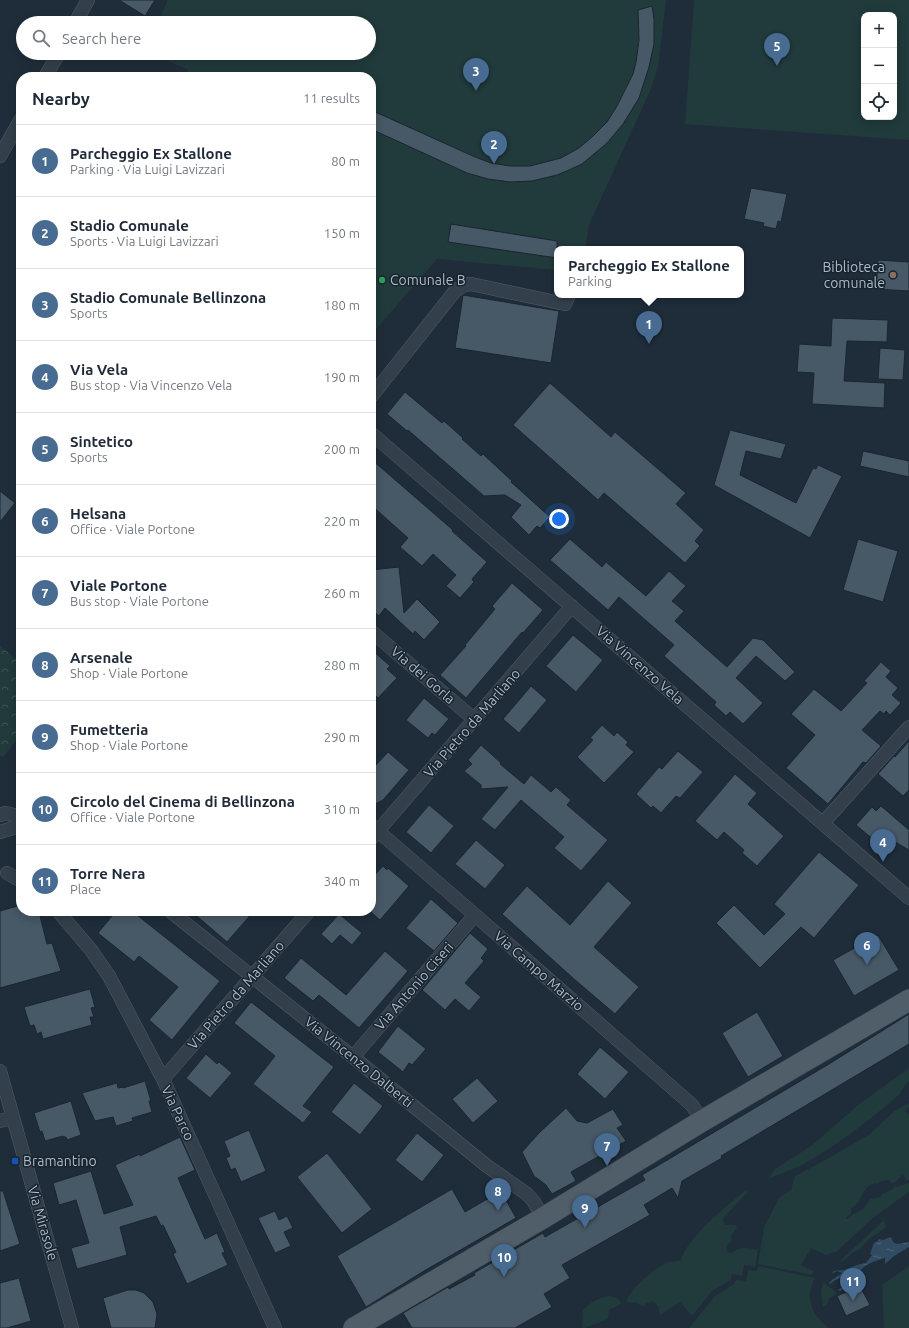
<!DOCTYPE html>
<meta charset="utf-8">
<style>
body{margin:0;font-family:Ubuntu,sans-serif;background:#f6f6f7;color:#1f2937}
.controls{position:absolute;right:12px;top:12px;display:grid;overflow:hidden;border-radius:8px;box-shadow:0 2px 10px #0003}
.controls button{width:36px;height:36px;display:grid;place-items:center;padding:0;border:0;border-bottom:1px solid #e0e1e3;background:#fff;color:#1f2937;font:20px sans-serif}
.you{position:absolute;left:559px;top:519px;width:14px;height:14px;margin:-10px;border:3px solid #fff;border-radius:50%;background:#1a73e8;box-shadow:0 0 0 6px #1a73e833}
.badge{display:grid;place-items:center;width:26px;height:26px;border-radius:50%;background:#486b91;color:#fff;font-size:13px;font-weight:700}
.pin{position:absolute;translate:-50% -33px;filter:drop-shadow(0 1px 2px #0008)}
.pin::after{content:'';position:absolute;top:21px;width:14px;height:12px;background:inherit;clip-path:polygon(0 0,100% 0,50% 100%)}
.popup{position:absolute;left:554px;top:246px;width:190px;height:52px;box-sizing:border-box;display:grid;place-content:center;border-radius:8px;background:#fff;filter:drop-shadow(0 1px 3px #0005);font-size:13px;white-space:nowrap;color:#747a83}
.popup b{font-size:15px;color:#1f2937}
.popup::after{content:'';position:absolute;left:50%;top:100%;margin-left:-8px;border:8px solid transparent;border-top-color:#fff}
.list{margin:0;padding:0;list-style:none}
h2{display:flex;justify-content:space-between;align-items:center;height:52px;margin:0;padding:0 16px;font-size:17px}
h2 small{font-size:13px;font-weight:400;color:#747a83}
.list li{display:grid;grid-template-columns:26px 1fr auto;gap:12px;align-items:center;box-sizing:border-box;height:72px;padding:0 16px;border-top:1px solid #e0e1e3}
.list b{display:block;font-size:15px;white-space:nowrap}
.list p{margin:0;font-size:13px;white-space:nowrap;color:#747a83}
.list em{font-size:13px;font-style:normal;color:#747a83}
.icon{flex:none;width:22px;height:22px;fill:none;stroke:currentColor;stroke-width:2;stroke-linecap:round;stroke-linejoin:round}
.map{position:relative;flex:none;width:909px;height:1328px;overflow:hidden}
.search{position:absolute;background:#fff;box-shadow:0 2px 10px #0003;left:16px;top:16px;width:360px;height:44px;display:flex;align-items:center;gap:10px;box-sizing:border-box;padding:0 14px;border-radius:22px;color:#747a83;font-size:15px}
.panel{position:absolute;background:#fff;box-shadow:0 2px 10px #0003;left:16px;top:72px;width:360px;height:844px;border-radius:16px}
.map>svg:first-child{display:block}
.grass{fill:#213a3b;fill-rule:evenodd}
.park{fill:url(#park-crowns)}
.water{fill:url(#water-ripples)}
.building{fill:#475866;stroke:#1a2630}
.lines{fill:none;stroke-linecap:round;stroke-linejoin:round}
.street-casing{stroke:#505d68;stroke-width:14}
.primary-casing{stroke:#3c4853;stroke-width:22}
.street{stroke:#333f4a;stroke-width:13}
.primary{stroke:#505e6a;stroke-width:21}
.education-dot{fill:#8d6e63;stroke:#18242e;stroke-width:1.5}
.leisure-dot{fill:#2e9e5b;stroke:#18242e;stroke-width:1.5}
.transit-dot{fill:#1a4fb4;stroke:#18242e;stroke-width:1.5}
.labels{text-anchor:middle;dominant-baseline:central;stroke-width:3;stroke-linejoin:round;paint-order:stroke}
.poi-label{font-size:14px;fill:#adbac7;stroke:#18242e;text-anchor:start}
.street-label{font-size:14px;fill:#adbac7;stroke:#18242e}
</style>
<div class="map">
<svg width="909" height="1328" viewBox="0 0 909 1328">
<defs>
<pattern id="park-crowns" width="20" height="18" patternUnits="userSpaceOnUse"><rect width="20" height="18" fill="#213a3b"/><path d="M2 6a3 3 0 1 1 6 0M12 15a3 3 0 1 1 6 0" fill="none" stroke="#3f5456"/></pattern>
<pattern id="water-ripples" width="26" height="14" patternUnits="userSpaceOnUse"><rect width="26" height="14" fill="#314c62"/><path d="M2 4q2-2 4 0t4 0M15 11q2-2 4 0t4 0" fill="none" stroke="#4c6477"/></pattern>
</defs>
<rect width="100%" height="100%" fill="#1f2d3a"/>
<path class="grass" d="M168 0H666L658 67 650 91 589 225 585 249H557V270L437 259 371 335V77H186L188 70 152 53H369V23H157Z
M694 0H909V140L685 124ZM864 15H894V117H864Z
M909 1068V1081L903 1088 900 1094C870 1120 838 1145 802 1165 791 1170 779 1174 768 1179L775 1169 811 1146 858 1105Z
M909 1103V1107L905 1111 909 1114V1180H906L904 1176 902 1175 894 1183H891L889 1180 882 1181 877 1184 875 1183C862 1188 863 1197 857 1204 855 1206 853 1207 851 1208V1214L846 1217V1219H848L853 1214 863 1209 870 1199 880 1197 882 1194 893 1189 894 1186 896 1187 909 1183V1192L874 1217 836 1252 826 1255 811 1248 801 1265 814 1271 812 1275 758 1264 764 1227 779 1198 791 1190 795 1176 831 1157 870 1134 893 1112Z
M745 1191 748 1192 724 1217 723 1220 725 1225H736L737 1228 731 1236 732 1240 727 1246V1250L729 1253H731C743 1246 745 1247 758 1250L755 1267 744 1265 742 1276 732 1274 731 1280 712 1291 692 1316 680 1302 660 1315 658 1306 653 1301 645 1304V1307L637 1303 626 1302C629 1291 654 1268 666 1263 670 1261 676 1262 681 1260 687 1238 727 1205 745 1191Z
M884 1220 886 1227 885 1228 868 1240 860 1249 852 1253 846 1259 841 1262 840 1261Z
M758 1266 815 1278C804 1298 812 1315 829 1328H689L715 1296 734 1284 736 1280 746 1281 748 1270 757 1271Z
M909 1266V1328H884L882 1285Z
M823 1282 837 1293 829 1299 827 1305 823 1307 821 1292Z
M609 1296C615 1297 619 1298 621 1304L609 1310 608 1319 585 1328H582L583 1310C591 1302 598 1298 609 1296Z"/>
<path class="park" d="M0 646 21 663V734L3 757 0 755Z"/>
<path class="water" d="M891 1237 893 1242 897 1244 909 1242V1247L894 1256 885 1264V1258C877 1260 858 1266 860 1275L865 1277 840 1291 838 1290 847 1284 854 1278C845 1274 837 1278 830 1284L829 1283 833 1279H834L842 1273 837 1271 831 1274 834 1271 844 1270 857 1265 866 1263 872 1255 870 1254 874 1243 877 1242 879 1239 883 1240Z"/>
<path class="building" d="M119 0H155L145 16Z
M652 6 654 19V44L649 67 639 98 623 124 607 143 582 164 569 170 557 175 532 181 510 182 488 179 467 173 371 129V110L475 157 491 163 510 166H530L561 158 579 148 592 137 607 122 617 106 633 74 636 62 639 40 638 10Z
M751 188 787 194 781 222 778 221 776 229 763 226 764 223 744 219Z
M451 224 557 241V258L448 242Z
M878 260 909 262V291L876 289Z
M463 295 559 311 551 363 455 348Z
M832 318 888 320 887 342 847 341 844 381 885 383 884 408 812 404 814 373 797 372 799 344 831 346Z
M880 348 905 350 903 380 878 379Z
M550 383 611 437 615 432 686 493 676 504 704 530 695 541 700 546 685 563 604 493 598 500 513 425Z
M405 392 442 423 444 421 463 438 462 439 481 456 483 454 512 481 511 482 550 517 540 528 537 526 529 535 511 517 521 505 505 495 484 496 408 430 407 431 387 414Z
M730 430 786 444 781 459 746 451 740 475 796 503 813 468 816 469 818 465 842 476 810 538 714 485Z
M863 451 909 461V477L860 466Z
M371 459 453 530 452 531 487 562 472 579 474 582 460 598 446 586 456 575 433 554 422 566 400 547 408 538 371 505Z
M0 491 15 503 0 522Z
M570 539 602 567 606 562 646 596 669 571 686 586 672 601 684 611 675 621 727 667 753 638 763 640 795 672 785 681 756 656 736 678 763 703 743 724 730 712 726 716 714 705 716 702 664 656 674 645 619 597 608 610 550 560Z
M858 539 898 551 883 602 843 590Z
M399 567 404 613 417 599 440 622 424 640 415 631 413 634 385 608 379 616 371 609V570Z
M512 583 543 610 523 633 522 632 466 698 440 675 466 646 465 645 495 609 492 606Z
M573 635 603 660 576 692 546 666Z
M371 649 390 666 387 669 397 678 378 698 371 691Z
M881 662 891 671 886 677 898 688 892 695 901 703 890 715 886 711 884 714 880 711 862 730 881 746 866 763 863 762 828 804 786 768 815 735 791 714 814 689 841 711 867 683 864 681Z
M531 686 547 700 519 733 503 719Z
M424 698 449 719 435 735 432 733 428 738 406 720Z
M602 725 614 736 617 732 628 742 626 745 634 752 604 783 577 757 593 740 590 738Z
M909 741V790L903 796 878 774 894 756 895 757Z
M481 745 501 763 500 764 524 784 531 775 551 792 556 787 571 800 567 805 608 840 581 871 554 848 564 837 521 800 495 830 481 819 508 787 481 789V785L464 771 472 764 468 760Z
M678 751 703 772 680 798 676 796 661 813 653 806 651 808 636 794 659 767 662 769Z
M388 752 409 770 383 800 371 806V767L375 766Z
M735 774 757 793 748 804 784 836 757 866 742 853 744 850 724 832 717 840 695 821Z
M429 805 454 826 431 853 406 832Z
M881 806 909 830V850L888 838 881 846 856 825 872 807 876 811Z
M476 840 505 865 485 889 455 864Z
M819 852 859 885 814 938 801 927 760 968 716 923 734 905 764 935 785 914 774 904Z
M383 866 387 870 388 868 409 886 380 920 371 912V879Z
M608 881 632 903 594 947 639 987 615 1014 574 979 502 914 527 886 570 925Z
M431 899 458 923 434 951 406 928Z
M21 905V911H31L32 914 39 912 47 944 52 943 61 971 0 988V911Z
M116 911H132L220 981 172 1040 149 1020 178 987 139 956 134 962 98 933Z
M191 911H254L227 942Z
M339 914 362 933 352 945 340 935 332 944 321 934Z
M470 933 488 949 481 958 484 961 465 983 481 997 469 1011 455 999 445 1010 422 990Z
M878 935 899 970 854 996 833 960Z
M385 951 408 971 359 1028 319 995 313 1001 284 978 301 958 346 995Z
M90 989 95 1007 91 1008 94 1017H90L92 1025 43 1039 41 1032 37 1034 34 1025 30 1026 24 1007Z
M251 1002 334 1067 303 1106 312 1112 303 1123 253 1084 275 1056 234 1023Z
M757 1012 783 1056 748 1077 722 1033Z
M909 1014V1044L721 1156 722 1158 682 1181 678 1198 672 1188 644 1205 650 1215 562 1265 570 1278 544 1294 552 1307 515 1328H412L403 1313 448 1287 449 1289 475 1275 474 1273 543 1233 545 1237 645 1180 642 1175 829 1064Z
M398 1026 426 1049 412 1065 409 1063 403 1072 378 1052Z
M600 1047 629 1072 605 1099 577 1074Z
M206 1054 217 1064 219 1062 232 1073 210 1098 186 1078Z
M477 1078 498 1101 473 1123 452 1099Z
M145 1081 151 1101H149L152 1112 132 1118 133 1121 116 1126 113 1117 95 1121 82 1093 117 1083 118 1088 123 1087V1088Z
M354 1083 383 1106 360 1135 331 1112Z
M71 1101 81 1135 67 1140 66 1137H63V1136L45 1141 42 1131 40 1132 34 1113Z
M566 1108 577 1121 587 1123 613 1109 623 1125 617 1128 626 1141 571 1172 576 1181 552 1194 546 1185 534 1176 522 1152 539 1133Z
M249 1130 266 1171 241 1182 235 1168 231 1170 226 1158 230 1156 224 1141Z
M417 1133 444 1155 422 1182 395 1160Z
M180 1137 195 1170 178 1178 205 1239 217 1233 225 1252 222 1253 228 1265 187 1284 173 1254 176 1252 163 1225 161 1226 156 1216 120 1227 127 1255 77 1269 71 1248 89 1243 76 1200 59 1205 53 1183 91 1171 104 1214 133 1205 115 1165 140 1154V1156Z
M327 1153 372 1209 342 1233 297 1177Z
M452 1189 465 1212 501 1191 516 1218 424 1271 366 1307 337 1256Z
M0 1191H3L20 1244 0 1251Z
M275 1211 279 1220 287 1216 293 1228 284 1232 291 1246 275 1253 258 1218Z
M19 1278 31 1321 7 1328H0V1283Z
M860 1286 870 1305 846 1316 837 1296Z
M128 1290H136L144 1293 153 1302 157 1314 155 1328H111L103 1298Z"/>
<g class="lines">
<defs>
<path id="street" d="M75 23 88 0
M45 77 59 53
M0 156 21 119
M371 397 455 291 464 285 471 284 565 304 569 295
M371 433 909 898
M371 631 475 720
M0 815 6 813 21 817
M823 823 909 727
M371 825 475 915 692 1105 702 1121
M0 832 13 828 21 820
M371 839 572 606
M7 873 21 881
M58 911 91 950 109 976 163 1079 275 1328
M170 911 353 1057 487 1166 527 1194 534 1202 543 1218
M353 1057 475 915
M0 1071 72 1328
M163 1079 309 911
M0 1121 13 1118"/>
<path id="primary" d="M354 1328 543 1218 702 1121 909 1000"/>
</defs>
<use href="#street" class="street-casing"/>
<use href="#primary" class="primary-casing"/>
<use href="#street" class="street"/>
<use href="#primary" class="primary"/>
</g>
<circle class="education-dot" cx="893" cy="275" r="4"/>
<circle class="leisure-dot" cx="382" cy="280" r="4"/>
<rect class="transit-dot" x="11" y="1157" width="8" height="8" rx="2"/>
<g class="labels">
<g class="poi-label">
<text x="885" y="267" text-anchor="end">Biblioteca<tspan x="885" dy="16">comunale</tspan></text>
<text x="390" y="280">Comunale B</text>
<text x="23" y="1161">Bramantino</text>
</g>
<g class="street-label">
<text transform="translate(640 665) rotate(41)">Via Vincenzo Vela</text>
<text transform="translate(423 675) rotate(41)">Via dei Gorla</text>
<text transform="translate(472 723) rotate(-49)">Via Pietro da Marliano</text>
<text transform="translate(539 971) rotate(41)">Via Campo Marzio</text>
<text transform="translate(414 986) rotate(-49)">Via Antonio Ciseri</text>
<text transform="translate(236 995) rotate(-49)">Via Pietro da Marliano</text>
<text transform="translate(359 1062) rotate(39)">Via Vincenzo Dalberti</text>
<text transform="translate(178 1113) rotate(65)">Via Parco</text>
<text transform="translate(43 1223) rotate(74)">Via Mirasole</text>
</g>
</g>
</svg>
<div class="controls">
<button>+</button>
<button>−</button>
<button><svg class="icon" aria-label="locate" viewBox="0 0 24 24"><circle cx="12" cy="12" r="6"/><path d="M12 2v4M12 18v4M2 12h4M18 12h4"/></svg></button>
</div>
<div class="you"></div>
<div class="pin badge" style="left:649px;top:344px">1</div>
<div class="popup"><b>Parcheggio Ex Stallone</b>Parking</div>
<div class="pin badge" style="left:494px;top:164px">2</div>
<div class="pin badge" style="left:476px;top:91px">3</div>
<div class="pin badge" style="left:883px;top:862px">4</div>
<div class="pin badge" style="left:777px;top:66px">5</div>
<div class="pin badge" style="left:867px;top:965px">6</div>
<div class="pin badge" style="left:607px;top:1166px">7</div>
<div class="pin badge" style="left:498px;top:1211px">8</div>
<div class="pin badge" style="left:585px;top:1228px">9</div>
<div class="pin badge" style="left:504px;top:1277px">10</div>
<div class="pin badge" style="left:853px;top:1301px">11</div>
<div class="search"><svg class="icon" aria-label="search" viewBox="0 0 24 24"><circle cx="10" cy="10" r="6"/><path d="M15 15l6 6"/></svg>Search here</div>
<section class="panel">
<h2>Nearby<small>11 results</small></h2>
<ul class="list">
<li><span class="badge">1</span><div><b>Parcheggio Ex Stallone</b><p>Parking · Via Luigi Lavizzari</p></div><em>80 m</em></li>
<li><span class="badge">2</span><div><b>Stadio Comunale</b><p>Sports · Via Luigi Lavizzari</p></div><em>150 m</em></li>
<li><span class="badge">3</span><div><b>Stadio Comunale Bellinzona</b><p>Sports</p></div><em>180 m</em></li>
<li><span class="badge">4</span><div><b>Via Vela</b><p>Bus stop · Via Vincenzo Vela</p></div><em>190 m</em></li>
<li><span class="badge">5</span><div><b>Sintetico</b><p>Sports</p></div><em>200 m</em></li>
<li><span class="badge">6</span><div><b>Helsana</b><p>Office · Viale Portone</p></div><em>220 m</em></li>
<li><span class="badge">7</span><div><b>Viale Portone</b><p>Bus stop · Viale Portone</p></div><em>260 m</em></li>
<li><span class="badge">8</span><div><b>Arsenale</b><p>Shop · Viale Portone</p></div><em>280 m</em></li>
<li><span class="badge">9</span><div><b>Fumetteria</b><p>Shop · Viale Portone</p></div><em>290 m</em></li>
<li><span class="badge">10</span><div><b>Circolo del Cinema di Bellinzona</b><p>Office · Viale Portone</p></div><em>310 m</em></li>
<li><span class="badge">11</span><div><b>Torre Nera</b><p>Place</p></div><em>340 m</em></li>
</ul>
</section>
</div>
